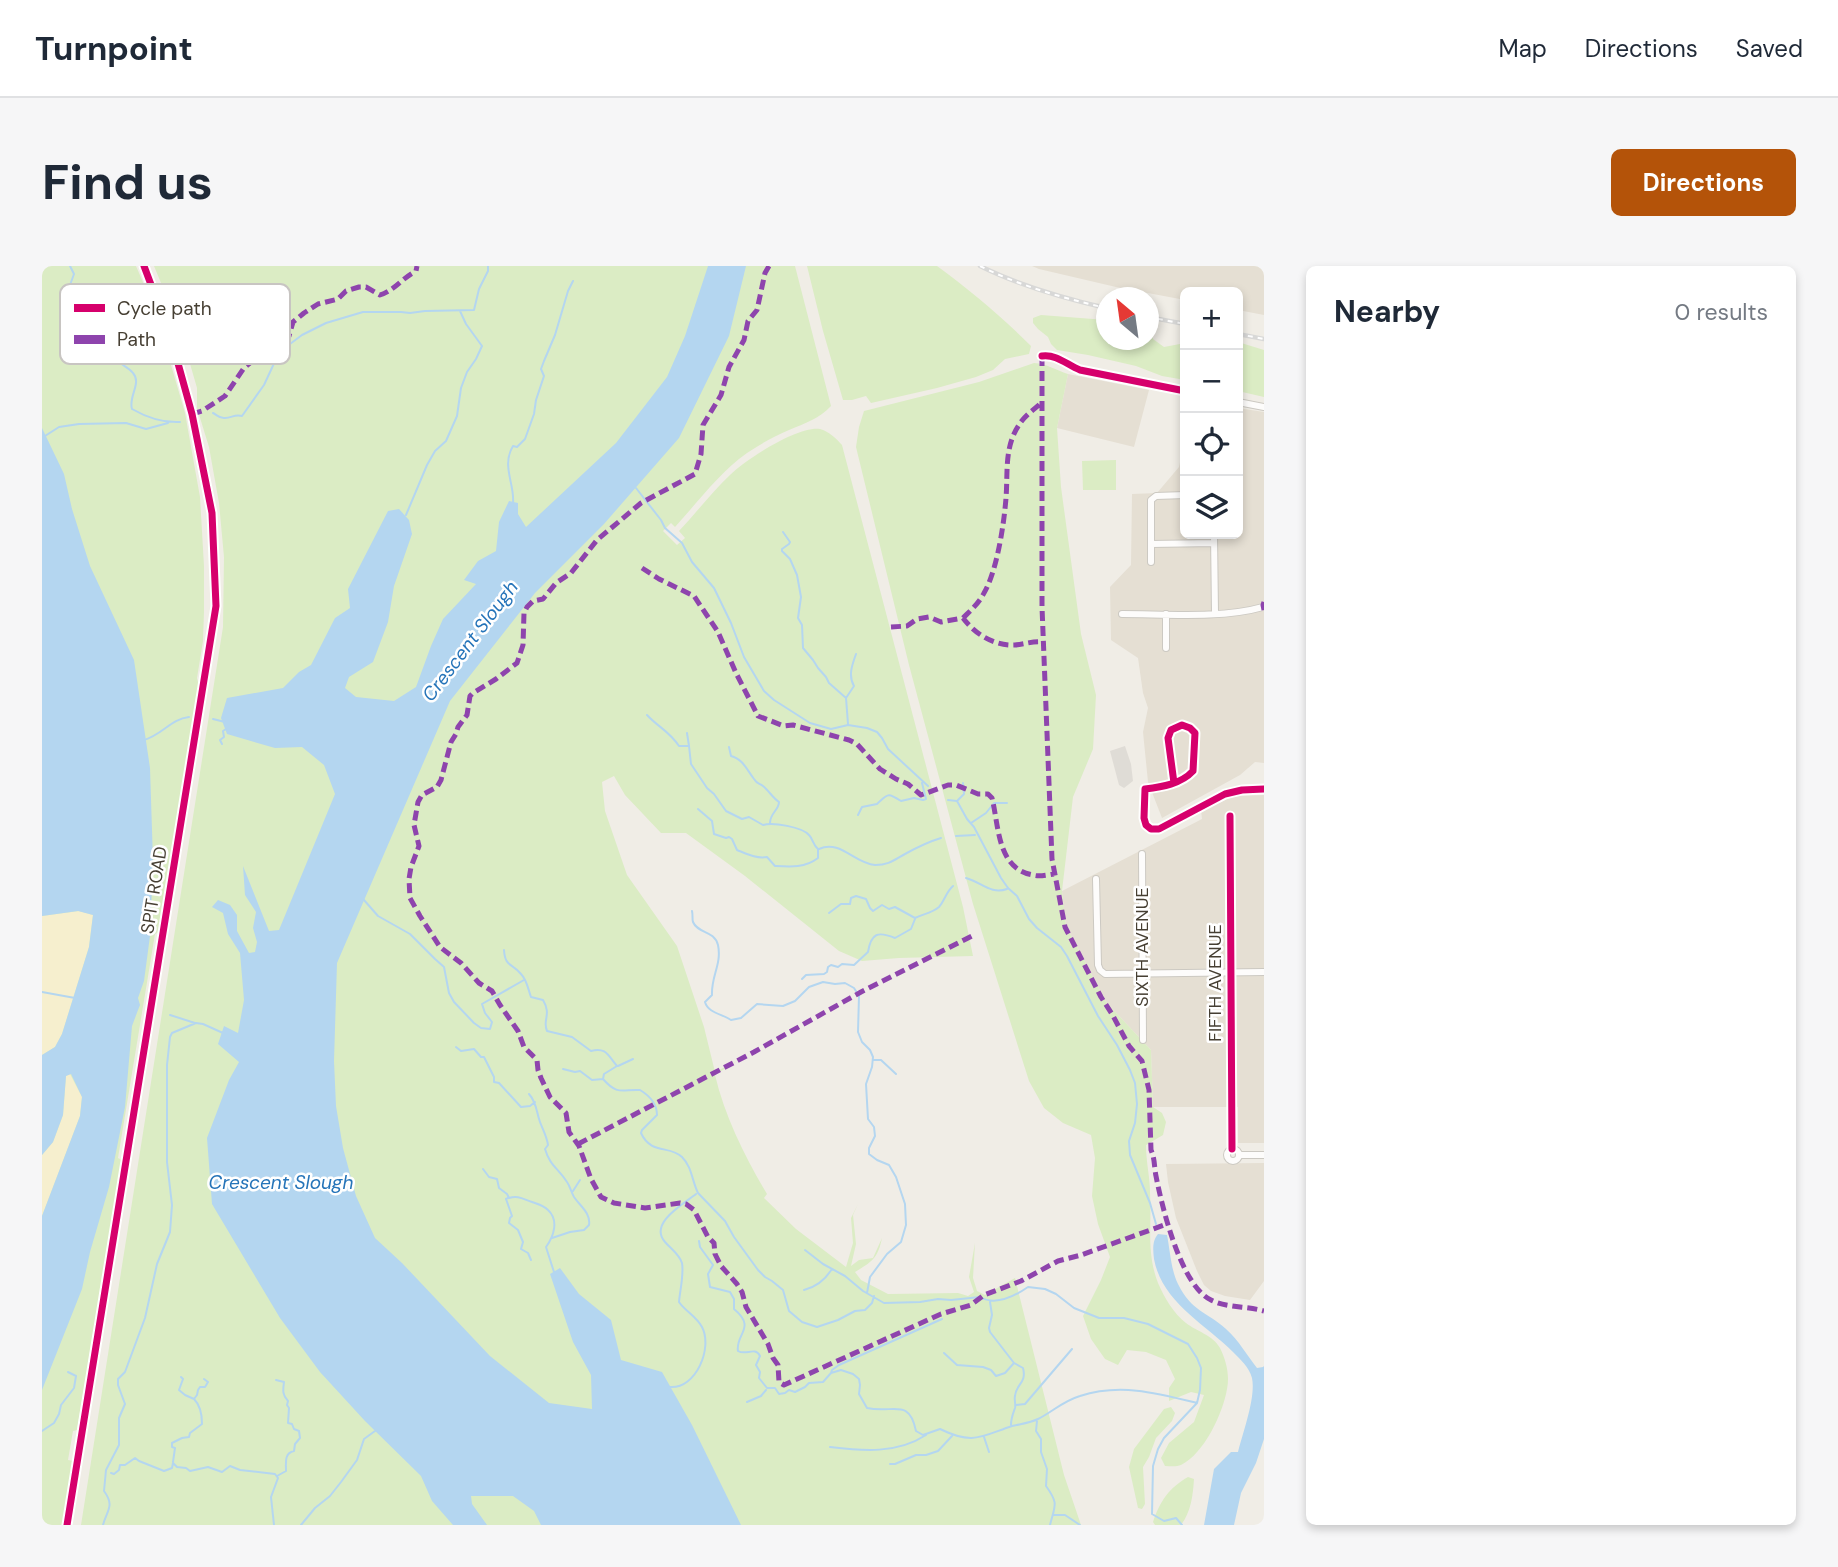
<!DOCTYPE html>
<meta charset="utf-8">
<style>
body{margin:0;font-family:"DM Sans",sans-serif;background:#f6f6f7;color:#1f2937}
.controls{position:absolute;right:21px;top:21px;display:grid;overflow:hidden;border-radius:10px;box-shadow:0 4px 10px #0003}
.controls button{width:63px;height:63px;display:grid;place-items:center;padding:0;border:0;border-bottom:2px solid #e0e1e3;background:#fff;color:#1f2937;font:35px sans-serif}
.compass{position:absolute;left:1054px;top:21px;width:63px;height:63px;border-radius:50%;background:#fff;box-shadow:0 4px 10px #0003;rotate:331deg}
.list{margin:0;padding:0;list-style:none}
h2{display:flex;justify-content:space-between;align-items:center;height:91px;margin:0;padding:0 28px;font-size:30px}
h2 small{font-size:23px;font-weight:400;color:#747a83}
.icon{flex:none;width:38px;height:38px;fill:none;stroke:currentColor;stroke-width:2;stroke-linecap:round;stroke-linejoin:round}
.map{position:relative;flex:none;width:1222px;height:1259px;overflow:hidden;border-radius:10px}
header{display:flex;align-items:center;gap:42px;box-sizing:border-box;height:98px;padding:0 35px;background:#fff;border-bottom:2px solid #e0e1e3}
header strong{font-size:33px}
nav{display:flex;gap:38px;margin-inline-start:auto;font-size:24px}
.intro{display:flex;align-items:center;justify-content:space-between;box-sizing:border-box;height:168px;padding:0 42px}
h1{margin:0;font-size:49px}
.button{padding:18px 32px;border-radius:10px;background:#b45309;color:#fff;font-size:24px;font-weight:700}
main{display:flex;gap:42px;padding:0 42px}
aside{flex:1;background:#fff;border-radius:10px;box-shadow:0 4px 10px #0003}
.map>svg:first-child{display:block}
.residential{fill:#e5dfd3}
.green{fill:#dbecc4}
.sand{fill:#f6efce}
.parking{fill:#dfdcd6}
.water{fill:#b4d6f0}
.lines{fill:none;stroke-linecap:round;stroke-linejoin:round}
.stream{stroke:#b4d6f0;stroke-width:2}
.minor-casing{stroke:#ccc9c2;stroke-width:8}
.minor{stroke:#fdfcfb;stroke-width:6}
.rail-casing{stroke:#d8d8d7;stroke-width:4.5}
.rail{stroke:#fff;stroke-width:2;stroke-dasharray:5;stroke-linecap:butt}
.quiet{stroke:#8e44ad;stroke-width:5;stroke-dasharray:10 5;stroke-linecap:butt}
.cycleway-casing{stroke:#fff;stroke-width:11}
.cycleway{stroke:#d6006c;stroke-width:7}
.labels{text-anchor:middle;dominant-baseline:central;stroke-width:5;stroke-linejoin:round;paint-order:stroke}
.street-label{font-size:18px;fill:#463f33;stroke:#fff}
.water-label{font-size:19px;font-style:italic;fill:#2574b9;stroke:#fff}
.key{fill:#fff;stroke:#c8c5c2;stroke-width:2}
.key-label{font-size:19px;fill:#463f33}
</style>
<header>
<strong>Turnpoint</strong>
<nav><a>Map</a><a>Directions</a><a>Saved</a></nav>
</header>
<div class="intro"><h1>Find us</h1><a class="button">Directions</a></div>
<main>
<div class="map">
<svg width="1222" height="1259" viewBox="0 0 1222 1259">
<rect width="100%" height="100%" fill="#f0ede6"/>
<path class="residential" d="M990 0H1222V49L1196 44V26H1143V34L1074 21 997 3Z
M1026 108 1107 124 1092 181 1015 162Z
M1196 142 1222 146V497L1213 496 1198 509 1120 552 1106 516 1101 466 1106 442 1101 427 1096 392 1069 374 1068 321 1089 299 1090 228 1115 227 1137 201 1143 172V268H1196Z
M1222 529V877H1196V841H1111L1109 784 1064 736 1024 660 1020 625 1160 553 1159 545 1192 530Z
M1222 897V1015L1208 1034 1183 1030 1169 1025 1162 1019 1155 1005 1134 952 1126 916 1124 898Z"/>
<path class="green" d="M0 0H94L113 44 143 147 158 231 162 300V346L161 375 155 412 157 420 117 666 113 668 76 892 80 894 35 1164 31 1165 26 1194 31 1195 22 1259H0Z
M112 0H753L789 140C777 153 763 157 747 164 733 170 718 178 705 187 677 207 656 236 633 261L629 257 621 265 635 279 643 272 637 265C654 247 670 226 688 209 704 193 756 160 778 163 786 165 795 173 800 179L921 641 931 690 857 692 820 695 797 685 703 610 644 567H619L583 529 572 510 560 516 563 545 585 609 635 680 662 761 673 806 695 795 673 809C683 851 703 891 725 928L722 932 754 963 804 1001 811 977 809 952 816 938 811 949 814 978 809 1000 817 994 831 992 840 972C836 992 830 996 813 1006L819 1014 846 1028 916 1027 926 1030 932 1026 927 1011 933 977 931 1012 935 1025 943 1029 973 1012 1022 1209 1039 1259H39L181 361 182 291 177 237 167 181 155 142V122L138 63Z
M765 0H895C928 24 960 51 989 80L987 88 963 93 951 104 934 111 895 122 829 137 824 130 810 134H801L781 65Z
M999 49 1064 54V74H1106L1107 59 1110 63 1111 73 1122 81 1143 77V114L1120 110 1094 100 1046 89 1015 84 1009 78 1006 71 996 63 991 57V52Z
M1196 76 1222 84V131L1196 125Z
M992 97C1005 98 1014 104 1026 108L1015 162 1019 221 1039 368 1054 429 1051 483 1031 531 1020 625 1024 660 1064 736 1109 784 1111 841 1120 847 1124 856 1121 869 1104 879C1104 896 1108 911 1108 927 1110 959 1104 986 1116 1017 1122 1031 1132 1048 1144 1057 1154 1065 1171 1069 1178 1082 1184 1094 1188 1109 1185 1123 1181 1147 1162 1188 1139 1199 1134 1201 1129 1200 1123 1200L1119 1192 1127 1177 1152 1156 1162 1129 1149 1126 1127 1135V1122L1133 1113 1124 1094 1104 1086 1085 1084 1076 1099 1063 1093 1049 1073 1041 1050 1059 1014 1068 991 1056 958 1050 930 1053 892 1049 869 1021 857 1002 842 987 815 931 638 867 399 814 181 817 161 822 145 937 116Z
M1074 194V224H1041L1040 195Z
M1129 1141 1133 1147 1130 1155 1114 1172 1107 1191 1101 1201 1103 1238 1100 1243 1096 1242 1087 1201 1092 1183 1122 1143Z
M1146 1211 1152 1213C1151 1229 1149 1246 1139 1259H1113L1111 1256C1118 1235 1127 1222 1146 1211Z"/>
<path class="sand" d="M37 645 51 649 47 681 20 768 13 781 0 789V650Z
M28 808 40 831 38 850 0 950V889L11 876 21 849 24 810Z"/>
<path class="parking" d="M1083 480 1089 498 1091 515 1082 522 1077 519 1068 485Z"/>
<path class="water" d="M666 0H704L687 70 637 172 562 258 493 327 408 435 295 697 292 795 294 840 301 882 314 930 333 972 360 997 448 1090 507 1137 550 1143 549 1109 531 1076 508 1008 518 1002 537 1028 569 1054 579 1094 620 1106 650 1159 699 1259H499L492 1245 471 1230H429L430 1238 445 1259H411L390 1235 379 1210 323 1155 278 1106 238 1052 170 938 165 872 187 814 197 796 176 778 182 760 196 767 202 734 198 687 186 668 181 647 170 641 176 634 188 639 195 649V665L207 687 213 686 215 676 211 662 214 646 203 629 201 600 227 665 237 664 293 528 282 499 260 481 233 482 185 468 179 452 185 432 241 422 257 406 269 399 293 352 308 342 306 323 346 245 357 243 367 254 370 268 352 320 346 356 331 396 307 411 303 422 314 431 352 435 374 421 389 380 401 353 434 318 422 314 436 295 454 285 457 256 467 235 476 237V248L484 261 574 177 625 111 643 70Z
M0 162 22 208 30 243 48 300 92 394 108 502 111 595 108 670 102 715 96 732 98 739 96 744 90 760 83 841 67 921 48 986 40 1023 0 1124V950L38 850 40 831 29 808 24 810 21 849 11 876 0 889V789L13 781 20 768 47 681 51 649 36 645 0 650Z
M1116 968 1125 969C1128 984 1129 1004 1136 1018 1150 1046 1164 1045 1184 1063 1198 1076 1204 1088 1215 1102L1221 1101 1222 1100V1173L1214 1197 1199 1227 1192 1259H1162L1172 1203 1189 1186H1196C1201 1166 1214 1131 1210 1112 1207 1101 1198 1093 1191 1086 1162 1057 1120 1036 1112 993 1111 984 1110 975 1116 968Z"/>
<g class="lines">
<path class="stream" d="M28 0 32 8C30 13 28 19 27 24 25 43 59 44 66 58 73 70 72 83 76 95 80 99 87 102 91 107 100 117 86 131 90 143 104 151 121 157 138 156
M171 147C175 149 178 153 183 152 190 152 192 148 200 150L222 119 235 91 244 81 260 69 284 57 321 46H359L368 47 383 45 432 44 437 23 446 5V0
M0 172 17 161 37 158 84 157 104 163 126 157
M594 222 619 254 623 262 640 277 650 296 672 322 689 357 702 391 722 425 732 434 768 457 789 463 806 459 825 462 835 466 840 472 846 483 886 520
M471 237C473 218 459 200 471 180L475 181 483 173 492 148 494 134 502 110 499 103 502 95 513 69 526 25 531 15
M364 249 385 199 393 185 404 175 415 150 419 122 425 106 434 93 440 80 424 58 418 45
M741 266 748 276 747 278 740 283V285L748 293 755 309 759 331 756 352 760 359 761 382 771 394 776 402 784 411 787 417 804 432
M605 449C616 461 627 465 637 480H647L649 498 665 522 672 528 684 545 700 553 707 551 721 559C731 556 760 561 767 569 771 573 771 579 776 583V592C763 602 749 601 733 600L725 591C715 593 705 588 695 584L690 573 687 571 684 572 672 568 670 555 656 543
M171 453 183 456
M806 458 804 432 812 420C806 410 810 399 814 388
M645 467 647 480
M102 474C120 469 129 453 147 451
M180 478 178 474 182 471 181 465 184 463
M687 481 689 490C701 493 705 504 712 513 715 518 717 517 721 520 727 525 731 532 737 536 737 544 728 547 728 557
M906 534 915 535 925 553 932 561 959 612 966 622 975 630 987 653 995 662 1019 681 1025 690 1056 750 1075 779 1088 804 1093 817 1095 838 1093 857 1087 875 1088 889 1108 937 1114 958
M916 534 922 528 921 517
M816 549 820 541 835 538C846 528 845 526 859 535L872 532 881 534 884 533 880 517
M929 557 944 547 952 537H965
M914 570 933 569
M777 583C798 573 813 598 833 599 847 599 852 594 863 588 872 583 889 575 899 572
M924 612C939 616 949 629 965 623
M322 634 336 650 368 668 393 693 402 701 407 727 412 736 432 757 439 762 448 763 450 756 443 747 440 738 482 714
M650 645C651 649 650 653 651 656 656 668 672 664 676 679 680 698 669 710 670 729L663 736C666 747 680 748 689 754L699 752 715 738 741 740 753 735 767 721 781 716 793 718 803 717 812 722 817 730 816 766 820 776 828 784 831 791 830 801 824 818 826 853 832 861 833 870 827 882V888L835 894 847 899 854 911 863 938 864 959 859 976 845 988 828 1011 825 1027
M787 647 799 638H808L809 632 814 630 824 633 828 642 831 645 840 639 847 643 853 641 873 652C881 648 890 647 897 641 903 634 904 626 911 620
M462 684C463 701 470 697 479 708 485 714 486 723 489 731L501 734C510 749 500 754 505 765L530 771 549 785C565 781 566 790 575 800L562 808 561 813C576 830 580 823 598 824 608 830 615 838 615 849L600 864 599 867C609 889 628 879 640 891 650 901 650 915 656 927L683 955 692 971 716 1004 723 1011 730 1015 741 1024 747 1045 760 1056 775 1061 796 1054 813 1045 823 1044 830 1037 832 1030
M760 713 764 709 782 708 785 706 786 701 789 699 796 701 800 698 812 699 826 686C829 667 836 665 853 672L869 663 873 653
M0 726 33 732
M128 749 153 757
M414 781 419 785 432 783 439 791H442L452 811V816L457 817 479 841 488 840 493 836
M831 794H839L854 808
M576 800 591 793
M521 803 533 806 538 805 550 814 561 813
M487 828C495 837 494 845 498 856 501 864 505 871 506 879L503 883C508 900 516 902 525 916 528 920 529 926 532 931 538 940 549 947 547 959L542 964 528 966 510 972
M441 903 447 911 455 913 457 922 465 928 467 932C476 929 481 933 490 936 495 938 501 939 506 944 517 954 512 970 504 981L512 1006
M531 925 538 914
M466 932 464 933 470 950 468 952 467 957 476 964 481 976 479 983 486 987 489 994
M657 975 658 981 671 999 666 1008 668 1021 688 1026 692 1033V1043C715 1062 693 1068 696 1085 704 1090 713 1080 718 1090L714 1099 718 1106 717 1112 725 1122H733L737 1128 743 1127 747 1124 753 1126 763 1121 767 1117 781 1116 789 1107 799 1104 811 1108 817 1113 818 1119 817 1128 825 1142C851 1148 867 1131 874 1165L881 1169 898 1163C931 1179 938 1171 970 1160 978 1158 988 1157 996 1153 1010 1146 1021 1135 1038 1130 1078 1117 1115 1127 1155 1137
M763 984 781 998 803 1010 821 1025 842 1037 878 1036 896 1033 909 1034 938 1031C953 1040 973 1030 986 1021L1003 1023 1014 1028 1032 1042 1057 1052H1082L1106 1058 1146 1078 1155 1092 1159 1102 1158 1124 1155 1137 1122 1172 1116 1183 1111 1200 1110 1248 1122 1255 1134 1252 1140 1259
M762 1024C774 1021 783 1014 790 1003
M948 1036 950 1049 947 1062 948 1066 972 1097 981 1102C985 1117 974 1118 973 1130 972 1134 974 1138 973 1142 971 1148 969 1152 969 1159
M902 1087 915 1099 941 1101 949 1104 954 1110 963 1107 972 1097
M789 1107 790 1104 797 1099 900 1053
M139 1111 141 1113 137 1124 143 1129 152 1133
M234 1114 242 1116C241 1124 240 1129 246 1135L245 1139 247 1142 246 1157 250 1158 252 1163 257 1165 258 1172 253 1178 252 1185C242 1187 244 1197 244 1205L235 1210
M628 1121C654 1123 671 1082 660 1061 654 1050 643 1045 637 1036 638 1024 642 1009 640 997 637 988 629 983 623 976 606 957 643 937 654 928
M705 1136 719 1130 724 1124
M974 1139 983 1138 1030 1083
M995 1155 994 1165 999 1173V1186L1005 1203 1004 1220C1017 1238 1013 1239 1008 1259
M0 1165 12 1157 17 1148 19 1139 32 1122 34 1110 26 1106
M942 1171 947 1186
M788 1181C821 1185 855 1188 884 1169
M131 1196 133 1182 130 1181V1177L140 1172 147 1171 148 1167 160 1158C160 1149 159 1140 152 1133L155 1129 156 1124 158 1121H163L166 1116 162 1113
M848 1198H853L874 1189H884L896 1185 910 1170
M69 1207 72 1208 77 1204 78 1199H83L93 1192 97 1195 122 1205 130 1202 131 1197 135 1201 144 1202 148 1205 166 1201 180 1206 188 1200 198 1204 233 1208 236 1212 229 1231 232 1259
M1012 1249H1023L1038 1259
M61 1259C65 1244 73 1240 62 1225L64 1204 77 1179V1152L83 1138 76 1119V1113L83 1106 103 1052 115 998 128 966 130 939 125 896V799L128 771 130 767 154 757 161 758 181 767
M259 1259 273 1242 288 1230 299 1216 315 1194 322 1173 333 1165"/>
<defs>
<path id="minor" d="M1000 90C1015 88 1025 99 1038 104L1143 125
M1196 136 1222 141
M1172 268 1173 347
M1109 278 1172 277
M1109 296V234L1114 230 1143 229
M1080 348C1123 348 1179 353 1221 341
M1124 348V382
M1132 517 1126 472 1129 464 1140 459 1148 462 1153 467 1151 505C1139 518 1120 521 1103 523L1102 552 1104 559 1109 563H1117L1183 528 1200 524 1222 523
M1188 550 1190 883
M1100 588 1101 774
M1054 613 1056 699 1058 704 1063 708 1222 706
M1185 889a6 6 0 1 1 12 0a6 6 0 1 1-12 0Z
M1197 889H1222
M25 1259 174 340 170 247 150 148 129 72 102 0"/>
</defs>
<use href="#minor" class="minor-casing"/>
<use href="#minor" class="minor"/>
<defs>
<path id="rail" d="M938 0C978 20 1021 32 1064 42
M1106 51 1143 58
M1196 68 1222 73"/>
</defs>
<use href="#rail" class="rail-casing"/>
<use href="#rail" class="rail"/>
<path class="quiet" d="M727 0 723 7 715 44 706 55 702 74 687 101 679 129 661 159 659 188 653 208 599 237 555 274 529 307 514 317 501 333 491 335 485 341 482 347 481 379 475 397 454 413 431 427 428 430 425 449 416 461 414 468 409 476 399 514 395 521 380 529 376 536 372 559 377 580 369 601 367 613 368 632 378 650 398 681 419 697 437 717 450 725 458 739 476 765 482 781 495 794 496 804 499 812 508 831 524 847 527 866 537 880 549 913 559 931 572 937 603 942 638 937 644 938 652 944 666 971 672 977 673 988 679 1000 695 1018 700 1026 704 1041 726 1078 731 1092 736 1099 737 1116 742 1119 899 1048 929 1039 942 1029 979 1015 1016 995 1039 989 1125 958
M1000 90V341L1010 593 1023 661 1059 731 1070 748 1087 780 1100 795 1107 824 1109 884C1113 893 1112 900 1114 910 1120 941 1139 1020 1169 1034 1185 1042 1205 1040 1222 1045
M150 148 160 145 183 130 202 102 220 87 242 75 247 70 251 56 262 47 276 38 296 33 304 25 317 21H324L338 29C353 24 359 13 374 5L375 0
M600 302 617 313 652 330 676 366 694 407 716 450 742 460 751 459 807 474 815 478 838 503 854 513 866 518 879 529 906 519H914L936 528H946L950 532C957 560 955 603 991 609 997 611 1005 609 1012 608
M1222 336 1221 339 1222 344
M921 352C929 344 937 337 942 327 955 305 962 258 964 232 966 207 962 181 977 159 982 150 993 143 1000 136
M849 361 865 360 875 353 887 351 899 356 921 352C933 368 952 380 973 379 983 378 991 375 1001 376
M536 878 712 786 819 726 930 670"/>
<defs>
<path id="cycleway" d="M1000 90C1015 88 1025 99 1038 104L1143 125
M1132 517 1126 472 1129 464 1140 459 1148 462 1153 467 1151 505C1139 518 1120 521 1103 523L1102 552 1104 559 1109 563H1117L1183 528 1200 524 1222 523
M1188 550 1190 883
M25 1259 174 340 170 247 150 148 129 72 102 0"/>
</defs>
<use href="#cycleway" class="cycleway-casing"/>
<use href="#cycleway" class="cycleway"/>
</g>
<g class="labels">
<g class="street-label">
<text transform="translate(112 624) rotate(-81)">SPIT ROAD</text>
<text transform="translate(1100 681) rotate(-90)">SIXTH AVENUE</text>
<text transform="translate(1173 717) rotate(-90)">FIFTH AVENUE</text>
</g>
<g class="water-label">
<text transform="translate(428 375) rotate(-53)">Crescent Slough</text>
<text x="239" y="916">Crescent Slough</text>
</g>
</g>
<rect x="18" y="18" width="230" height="80" rx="10" class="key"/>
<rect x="32" y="38" width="31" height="8" fill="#d6006c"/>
<rect x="32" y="69" width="31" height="9" fill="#8e44ad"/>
<g class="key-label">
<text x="75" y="49">Cycle path</text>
<text x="75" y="80">Path</text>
</g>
</svg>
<div class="controls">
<button>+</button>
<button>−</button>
<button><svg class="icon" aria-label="locate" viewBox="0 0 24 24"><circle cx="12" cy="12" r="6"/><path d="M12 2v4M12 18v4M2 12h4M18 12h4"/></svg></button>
<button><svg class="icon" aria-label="layers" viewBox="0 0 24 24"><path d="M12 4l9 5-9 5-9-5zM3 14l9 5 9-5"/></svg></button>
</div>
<svg class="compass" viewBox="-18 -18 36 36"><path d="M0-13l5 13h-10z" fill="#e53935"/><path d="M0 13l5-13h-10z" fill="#747a83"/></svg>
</div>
<aside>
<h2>Nearby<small>0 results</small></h2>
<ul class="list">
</ul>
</aside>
</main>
